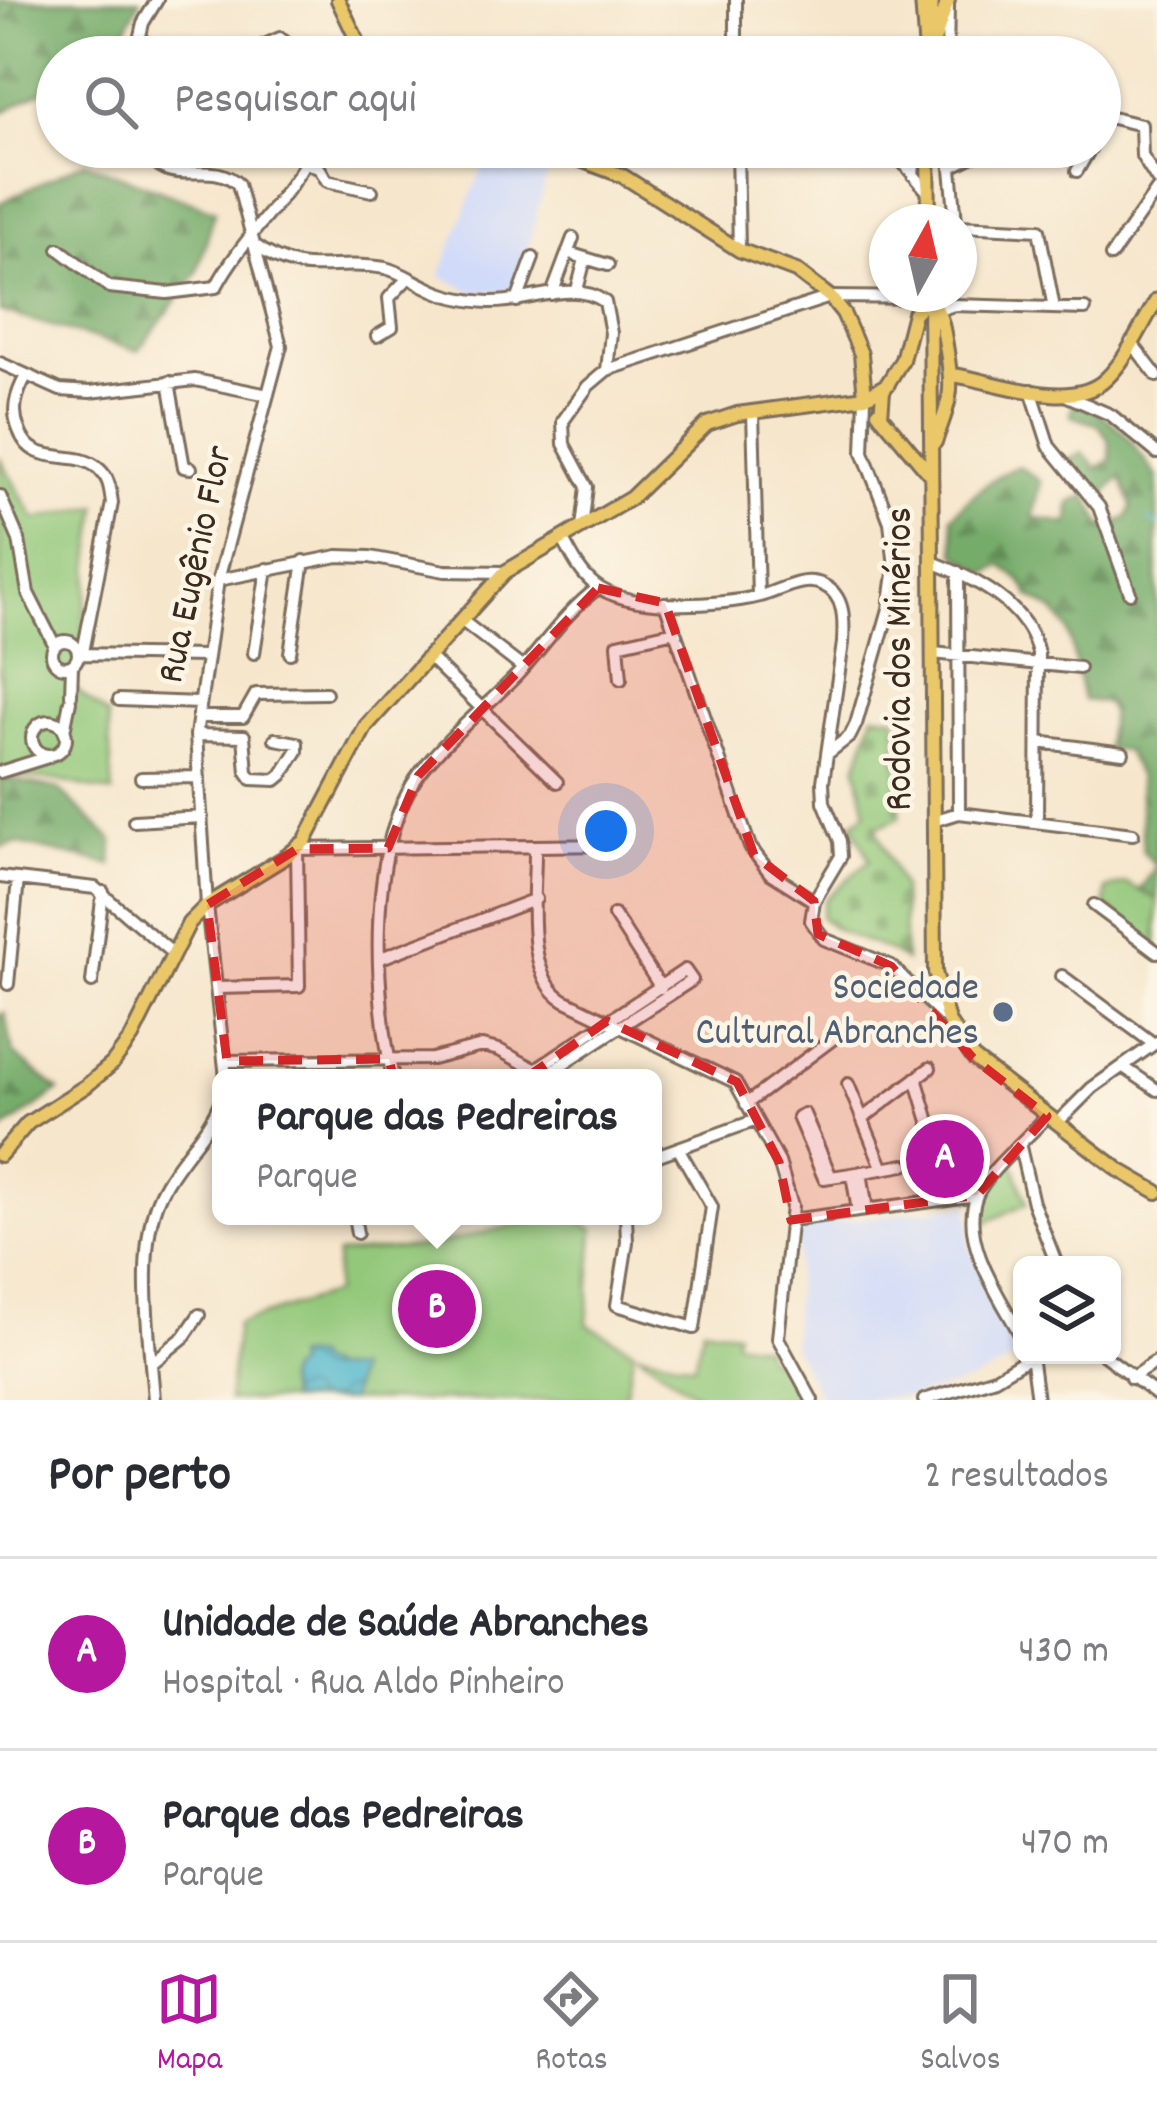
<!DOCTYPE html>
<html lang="pt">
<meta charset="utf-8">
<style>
body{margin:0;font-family:Dekko,sans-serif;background:#f2f2f3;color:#2b2b33}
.controls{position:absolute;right:36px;bottom:36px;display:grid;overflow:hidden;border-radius:18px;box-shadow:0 3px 9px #0004}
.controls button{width:108px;height:108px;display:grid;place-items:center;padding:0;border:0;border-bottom:3px solid #e1e1e2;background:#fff;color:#2b2b33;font:60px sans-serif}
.compass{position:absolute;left:869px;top:204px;width:108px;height:108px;border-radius:50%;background:#fff;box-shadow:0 3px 9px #0004;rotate:8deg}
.you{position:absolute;left:606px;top:831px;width:42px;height:42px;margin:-30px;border:9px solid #fff;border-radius:50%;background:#1a73e8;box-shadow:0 0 0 18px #1a73e833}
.badge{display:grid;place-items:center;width:78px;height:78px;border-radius:50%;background:#b5179e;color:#fff;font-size:39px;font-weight:700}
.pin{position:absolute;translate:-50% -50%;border:6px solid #fff;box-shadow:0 3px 12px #0006}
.popup{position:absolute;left:212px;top:1069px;width:450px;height:156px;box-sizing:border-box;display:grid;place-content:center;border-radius:18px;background:#fff;filter:drop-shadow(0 3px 9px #0005);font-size:39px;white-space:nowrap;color:#7c7c81}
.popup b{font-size:45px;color:#2b2b33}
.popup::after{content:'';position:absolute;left:50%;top:100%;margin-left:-24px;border:24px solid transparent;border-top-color:#fff}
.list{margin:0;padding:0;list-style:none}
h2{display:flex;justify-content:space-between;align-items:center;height:156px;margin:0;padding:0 48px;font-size:51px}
h2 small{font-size:39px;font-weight:400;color:#7c7c81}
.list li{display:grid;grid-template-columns:78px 1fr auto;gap:36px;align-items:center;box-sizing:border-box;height:192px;padding:0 48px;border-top:3px solid #e1e1e2}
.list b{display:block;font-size:45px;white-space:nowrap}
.list p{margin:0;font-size:39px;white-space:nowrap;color:#7c7c81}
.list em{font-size:39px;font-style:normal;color:#7c7c81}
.icon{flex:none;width:66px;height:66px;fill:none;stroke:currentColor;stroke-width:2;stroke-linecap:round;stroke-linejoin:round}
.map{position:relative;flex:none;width:1157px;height:1400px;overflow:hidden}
.search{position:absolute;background:#fff;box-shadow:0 3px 9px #0004;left:36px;right:36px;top:36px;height:132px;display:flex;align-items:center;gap:30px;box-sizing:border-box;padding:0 42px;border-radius:66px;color:#7c7c81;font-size:45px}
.sheet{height:540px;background:#fff}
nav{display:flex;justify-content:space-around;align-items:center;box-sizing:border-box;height:168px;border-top:3px solid #e1e1e2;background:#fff;font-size:33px;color:#7c7c81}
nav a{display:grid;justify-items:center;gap:6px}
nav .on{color:#b5179e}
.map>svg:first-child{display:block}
.built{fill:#d0daf9}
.forest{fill:url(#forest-firs);stroke:#586b44;stroke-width:3}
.cemetery{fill:url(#cemetery-stones);stroke:#67794c;stroke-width:3}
.green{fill:#93c87a;stroke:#67794c;stroke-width:3}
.water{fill:url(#water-waves);stroke:#447075;stroke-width:3}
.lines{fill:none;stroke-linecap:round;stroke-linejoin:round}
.stream{stroke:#4eb6cc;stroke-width:3}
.minor-casing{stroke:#7c6c5b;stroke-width:16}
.major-casing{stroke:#7c6c5b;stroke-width:18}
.minor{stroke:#fff;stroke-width:10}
.major{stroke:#eac769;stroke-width:12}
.marked{fill:#d62828;fill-opacity:0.2;stroke:#d62828;stroke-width:9;stroke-dasharray:24 15;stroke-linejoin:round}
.service-dot{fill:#5c6f8a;stroke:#fcf5e5;stroke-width:4.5}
.labels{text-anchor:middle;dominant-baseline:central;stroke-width:9;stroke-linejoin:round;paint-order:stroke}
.street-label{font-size:39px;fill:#3b2a1e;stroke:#fcf5e5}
.service-label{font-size:39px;fill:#4e5e75;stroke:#fcf5e5;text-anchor:end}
</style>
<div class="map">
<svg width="1157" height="1400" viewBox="0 0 1157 1400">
<defs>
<pattern id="forest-firs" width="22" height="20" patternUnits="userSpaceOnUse" patternTransform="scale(3)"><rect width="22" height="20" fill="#76ac6a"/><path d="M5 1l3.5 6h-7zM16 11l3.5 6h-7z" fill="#628c57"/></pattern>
<pattern id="cemetery-stones" width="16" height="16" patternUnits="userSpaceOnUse" patternTransform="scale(3)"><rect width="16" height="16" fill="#93c87a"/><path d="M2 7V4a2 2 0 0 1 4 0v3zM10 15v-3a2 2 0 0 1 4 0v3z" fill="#79a363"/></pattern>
<pattern id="water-waves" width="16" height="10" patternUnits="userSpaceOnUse" patternTransform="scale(3)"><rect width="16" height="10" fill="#4eb6cc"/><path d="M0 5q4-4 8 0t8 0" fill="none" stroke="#4294a5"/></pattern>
</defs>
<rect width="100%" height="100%" fill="#fcf5e5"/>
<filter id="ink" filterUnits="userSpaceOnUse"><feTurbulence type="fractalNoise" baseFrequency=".00833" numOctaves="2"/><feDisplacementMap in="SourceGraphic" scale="24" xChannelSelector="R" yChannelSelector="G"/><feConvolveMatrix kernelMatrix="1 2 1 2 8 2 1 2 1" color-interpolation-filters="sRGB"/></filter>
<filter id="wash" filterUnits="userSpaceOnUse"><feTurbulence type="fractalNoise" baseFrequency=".004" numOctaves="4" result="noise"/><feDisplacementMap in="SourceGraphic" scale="48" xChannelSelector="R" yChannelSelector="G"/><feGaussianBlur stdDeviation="2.7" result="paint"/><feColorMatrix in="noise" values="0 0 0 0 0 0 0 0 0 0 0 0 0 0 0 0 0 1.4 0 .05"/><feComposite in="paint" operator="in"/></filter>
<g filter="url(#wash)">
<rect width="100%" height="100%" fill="#f6e6cc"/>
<path class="built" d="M490 147 551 158 517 291 474 292 440 276Z
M969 1205V1245L1018 1351 1016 1359 968 1382 914 1397 822 1400 792 1345 799 1226Z"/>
<path class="forest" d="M0 0H140C111 57 123 57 57 57V83L0 114Z
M84 162 215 211 197 273 138 351 0 311V203Z
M1073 403C1115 414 1133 443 1157 477V900L1140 890 1156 866 1143 852 1139 777 1126 751 1106 748 1111 712 1106 703 1083 700 1068 630 1055 612 1030 596 1023 583 1002 565 986 574 956 553 952 516C973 494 991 477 1019 466L1041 482 1033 517 1069 524 1070 503 1087 495 1103 528 1127 518 1132 506 1121 477 1103 495 1068 460 1082 453 1097 468 1111 460 1109 441 1099 425 1071 416Z
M5 779 58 789 113 841 112 865 16 843 0 847V781Z
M5 1013 13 1053 59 1091 3 1130 0 1137V1014Z"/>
<path class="cemetery" d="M874 714 896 717 900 817 876 828 902 888 905 961C879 940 844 941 821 917L825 899 870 860 852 824 866 812 857 767Z"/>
<path class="green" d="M0 459 35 519 98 506 75 689 108 716 113 793 55 780 0 775Z
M1126 883 1157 900V945L1105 906 1106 889Z
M1013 1162 1027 1203 981 1225 980 1197Z
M551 1216H571L594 1229 587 1324 634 1350 624 1400H228L237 1324 334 1293 337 1254 431 1246Z
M703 1327 736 1332 735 1341 764 1346 766 1357 787 1367 805 1400H704L637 1352 694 1365Z"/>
<path class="water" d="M304 1356 314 1357 317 1363 331 1369 356 1370 350 1400H289L285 1381 288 1371 296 1366 294 1358Z"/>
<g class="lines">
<path class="stream" d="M1148 519 1157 525"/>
</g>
</g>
<g filter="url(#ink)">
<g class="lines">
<defs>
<path id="minor" d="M736 0V57
M135 57 143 23 157 0
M238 57 280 38 291 47V57
M347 57 354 41
M947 57 948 6
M1100 115 1141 125 1142 156 1157 180
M143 147C169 194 208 156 238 184L281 346 218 580 196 735 207 905 226 1078
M737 147 739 250
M890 147 928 192
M949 147 956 222
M180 148 182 147
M306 163 320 169 327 181 372 191
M951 167 991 147
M1077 171 1091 147
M913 175 916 147
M959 226 1039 230 1054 308
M253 244C306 282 329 258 385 268 399 271 414 281 427 287 446 297 468 301 489 302 528 304 571 278 605 302L611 333 607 370 588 386 563 421 564 444 587 487 582 527
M59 249 109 287 167 293 216 287C243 236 288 200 314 147
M575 255 608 265
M1111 256 1157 190
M577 290 585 259
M552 294 573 238
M517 301 533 258
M939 310 954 305 1085 309
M377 336 392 327 389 298 408 278
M1131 342 1157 376
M0 363 60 390 90 392 195 380 268 395
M607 370 830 297 930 298
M26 376C16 394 11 411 19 430 33 470 76 447 99 469 110 479 110 490 112 503L83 652
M169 382 184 467 191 468
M1031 390 1049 446 1099 507 1130 593
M1067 396 1111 415 1157 453
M753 412 758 596
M0 496 19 540 28 593 55 646
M562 538C571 554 579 572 594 584 627 612 720 606 760 596 780 591 803 575 823 585 846 595 844 623 843 643L823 782 824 802 840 841 841 856 814 901 811 921 824 939 891 966 948 1021
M932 562C974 578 1027 604 1038 653L1037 822
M958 572 959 813
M218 580 338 556 370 557 445 571 505 572
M665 603 750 847 770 873 814 901
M461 620 523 668
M52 654a13 13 0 1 1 26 0a13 13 0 1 1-26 0Z
M254 653 267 569
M290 653 304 561
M933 653 1079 668
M78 654 206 656
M429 657 557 782
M621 679 618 644 675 631
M71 695 72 665
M119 700 200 703
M198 717H243L256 694 326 693
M32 738a17 17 0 1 1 34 0a17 17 0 1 1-34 0Z
M64 731 70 701
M196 735 244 736 247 772 252 779 276 780 282 775 297 751V743L275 739
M1038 742 1123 753
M827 754 850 736 856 724 889 609 895 567 890 522 863 452 865 397
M0 772 48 757
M141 778 199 777
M134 821 202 817
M933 821 959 813 1133 834
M535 846C536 890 522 975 564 1000L735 1082 779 1162 792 1206 778 1338 812 1400
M0 877 95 888 171 952
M1094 905 1157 952
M614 915 661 988
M381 958 536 899
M1062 976 1154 1044
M92 982 103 892
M8 984 18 879
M217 988 299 986 297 849 611 845
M227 1061 432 1059 482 1046 499 1050 540 1072
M1125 1068 1157 1090
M393 1078C374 994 366 846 420 773 447 737 485 708 517 675 545 645 564 613 598 588
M522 1078 685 970 692 980 541 1078
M916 1078 931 1128
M848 1084 883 1169
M746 1104 846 1029
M863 1118 930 1068
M1057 1123 1092 1088 1157 1042
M1020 1147 1033 1203 1057 1265
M653 1157 754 1121
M861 1172 867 1210
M852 1174 858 1211
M831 1177 804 1114 798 1117 824 1178C851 1174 877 1170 904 1165
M354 1216 357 1233
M425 1216 426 1222
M626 1216 627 1242 617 1305 694 1328 712 1207 678 1148
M791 1220 977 1195
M1022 1338C1002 1299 958 1242 977 1195 987 1171 1029 1137 1047 1116
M1031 1355 1037 1400
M1104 1355 1157 1395
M152 1363 184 1337 199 1315
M1131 1378 1157 1361
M154 1400C150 1342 135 1248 160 1195 176 1160 207 1136 221 1100
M924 1400 995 1378 1033 1355"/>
<path id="major" d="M338 0 365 57
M922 0 926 53
M930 32 932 0
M929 56 948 0
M546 147 623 176 739 250 796 271 830 297 843 313 861 354 865 397
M928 147 929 222
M930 294 935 972 948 1021 973 1058 1119 1170 1157 1192
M930 298C941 313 943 327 946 345 954 393 951 397 935 442
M953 375C996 381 1071 413 1106 379 1128 358 1141 325 1157 300
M878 412 930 474
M881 416 883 391 902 360 914 313 930 298
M0 1155 28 1123 86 1086 112 1064 132 1037 189 923 207 905 287 856 305 841 366 726 505 572 631 498 707 424 737 414 865 397 888 384"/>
</defs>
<use href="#minor" class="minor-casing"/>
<use href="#major" class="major-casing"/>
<use href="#minor" class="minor"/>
<use href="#major" class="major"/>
</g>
</g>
<path class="marked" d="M598 588 665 603 754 855 814 901 818 934 891 966 973 1058 1047 1116 977 1195 791 1220 779 1162 737 1082 607 1021 412 1158 389 1059 227 1061 207 905 297 849 388 848 418 776Z"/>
<circle class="service-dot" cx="1003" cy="1012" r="12"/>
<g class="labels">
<g class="street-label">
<text transform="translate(198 565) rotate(-78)">Rua Eugênio Flor</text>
<text transform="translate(902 659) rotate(-90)">Rodovia dos Minérios</text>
</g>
<g class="service-label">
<text x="979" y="990">Sociedade<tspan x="979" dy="45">Cultural Abranches</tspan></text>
</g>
</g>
</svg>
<div class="controls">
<button><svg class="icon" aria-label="layers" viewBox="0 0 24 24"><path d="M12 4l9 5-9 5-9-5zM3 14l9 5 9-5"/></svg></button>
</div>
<svg class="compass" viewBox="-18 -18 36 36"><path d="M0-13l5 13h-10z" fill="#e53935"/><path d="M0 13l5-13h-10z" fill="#7c7c81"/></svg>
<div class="you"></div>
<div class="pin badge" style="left:945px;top:1159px">A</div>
<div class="pin badge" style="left:437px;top:1309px">B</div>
<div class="popup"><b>Parque das Pedreiras</b>Parque</div>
<div class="search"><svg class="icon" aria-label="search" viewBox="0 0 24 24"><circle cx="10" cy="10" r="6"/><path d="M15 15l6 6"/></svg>Pesquisar aqui</div>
</div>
<section class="sheet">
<h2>Por perto<small>2 resultados</small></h2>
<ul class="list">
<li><span class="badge">A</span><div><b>Unidade de Saúde Abranches</b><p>Hospital · Rua Aldo Pinheiro</p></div><em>430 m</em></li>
<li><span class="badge">B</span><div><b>Parque das Pedreiras</b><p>Parque</p></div><em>470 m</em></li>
</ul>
</section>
<nav>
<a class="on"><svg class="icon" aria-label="map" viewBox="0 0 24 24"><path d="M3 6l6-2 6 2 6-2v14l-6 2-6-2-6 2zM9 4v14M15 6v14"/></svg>Mapa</a>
<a><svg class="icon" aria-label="directions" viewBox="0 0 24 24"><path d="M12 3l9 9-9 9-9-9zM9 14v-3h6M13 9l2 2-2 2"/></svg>Rotas</a>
<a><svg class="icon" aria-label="saved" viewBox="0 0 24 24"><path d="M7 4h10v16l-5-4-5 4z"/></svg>Salvos</a>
</nav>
